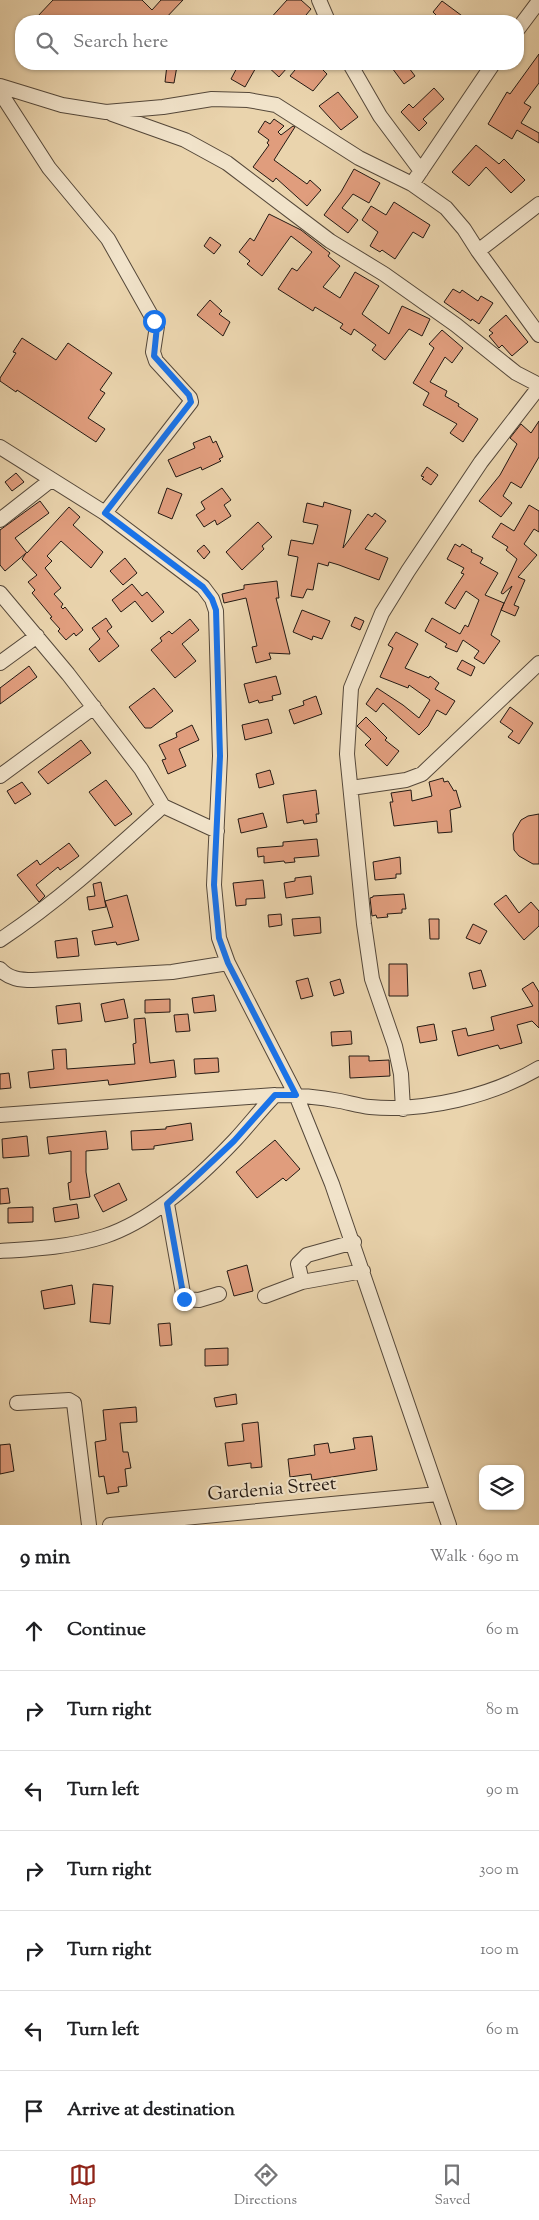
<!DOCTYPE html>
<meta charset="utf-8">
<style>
body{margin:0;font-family:"Sorts Mill Goudy",serif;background:#f2f2f2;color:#202124}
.controls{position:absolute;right:15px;bottom:15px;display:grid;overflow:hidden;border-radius:10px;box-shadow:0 1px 4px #0004}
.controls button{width:45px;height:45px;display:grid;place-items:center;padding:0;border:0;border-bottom:1px solid #e0e0e0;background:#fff;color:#202124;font:25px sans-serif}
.stop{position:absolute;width:15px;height:15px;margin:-11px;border:4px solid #1a73e8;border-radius:50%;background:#fff}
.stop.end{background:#1a73e8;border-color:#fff;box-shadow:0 1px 5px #0008}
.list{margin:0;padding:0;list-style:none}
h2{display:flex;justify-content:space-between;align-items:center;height:65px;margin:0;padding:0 20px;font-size:21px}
h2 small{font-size:16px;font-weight:400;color:#757577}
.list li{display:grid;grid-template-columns:32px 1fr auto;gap:15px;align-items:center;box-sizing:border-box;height:80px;padding:0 20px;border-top:1px solid #e0e0e0}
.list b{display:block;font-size:19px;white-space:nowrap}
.list em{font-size:16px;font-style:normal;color:#757577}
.icon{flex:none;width:28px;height:28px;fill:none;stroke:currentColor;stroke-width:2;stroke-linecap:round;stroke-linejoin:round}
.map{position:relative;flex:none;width:539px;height:1525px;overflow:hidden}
.search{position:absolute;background:#fff;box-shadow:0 1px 4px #0004;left:15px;right:15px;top:15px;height:55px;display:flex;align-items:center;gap:12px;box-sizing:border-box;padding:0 18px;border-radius:20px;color:#757577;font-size:19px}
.sheet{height:625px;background:#fff}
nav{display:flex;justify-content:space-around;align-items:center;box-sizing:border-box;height:70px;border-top:1px solid #e0e0e0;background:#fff;font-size:14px;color:#757577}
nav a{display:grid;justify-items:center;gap:2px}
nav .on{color:#8f2418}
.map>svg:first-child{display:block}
.building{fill:#e09d7d;stroke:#231913}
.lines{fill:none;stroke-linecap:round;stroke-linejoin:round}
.street-casing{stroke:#55483a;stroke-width:16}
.street{stroke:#f1e3ca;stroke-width:14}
.route{stroke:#1a73e8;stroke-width:6}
.labels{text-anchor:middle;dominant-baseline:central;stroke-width:4;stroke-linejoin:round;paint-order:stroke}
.street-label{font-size:19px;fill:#231913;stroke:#f1e3ca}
</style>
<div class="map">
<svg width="539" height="1525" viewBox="0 0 539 1525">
<rect width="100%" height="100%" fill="#ead4ad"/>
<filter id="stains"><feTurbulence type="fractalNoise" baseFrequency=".004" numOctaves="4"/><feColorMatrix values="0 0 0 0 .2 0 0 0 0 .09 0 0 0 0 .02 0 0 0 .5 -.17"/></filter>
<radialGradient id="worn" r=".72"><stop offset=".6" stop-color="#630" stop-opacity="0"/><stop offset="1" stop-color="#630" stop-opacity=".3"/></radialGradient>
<path class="building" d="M53 0H142L152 10 161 0H183L163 21H42L37 17Z
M287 0H301L311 9 301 21H268Z
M442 1 469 21H431L436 15 433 12Z
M539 54V83L524 103 531 107 521 123 539 133V143L517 130 512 139 488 124 507 92 510 94Z
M239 64H258L245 87 231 79Z
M265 64H282L287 68 279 77Z
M300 64H329L323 70 327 74 313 91 290 76Z
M398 64H406L415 76 404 84 392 68Z
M167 65 177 66 174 83 165 82Z
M434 88 444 99 423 119 427 123 419 131 401 112 409 104 413 108Z
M338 92 358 117 341 130 319 106Z
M274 119 284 126 278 132 281 135 293 126 295 127 274 160 307 184 310 180 321 190 307 206 276 178 273 182 253 167 269 145 267 143 269 140 258 132 265 121 270 124Z
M476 145 499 164 504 159 525 180 511 193 486 167 469 186 452 172Z
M354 169 380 183 369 203 353 194 342 208 358 220 348 233 324 215 341 192Z
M394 202 430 225 423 238 413 232 395 259 382 250 380 252 370 246 378 232 362 220 371 206 386 215Z
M269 214 301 230 330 253 328 256 340 266 323 287 340 298 355 272 379 286 362 314 389 334 402 306 430 319 422 336 409 329 385 360 372 350 376 345 354 329 351 335 340 328 343 324 315 307 313 311 278 289 292 268 297 271 312 252 291 236 262 276 247 264 250 261 239 252 250 238 254 241Z
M210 237 221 245 214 254 204 246Z
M453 289 460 293 462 290 478 301 481 296 493 303 479 324 472 319 471 321 444 302Z
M210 300 222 311 219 314 230 322 223 336 197 315Z
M506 315 528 342 512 356 502 345 499 348 489 336 493 333 489 330Z
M442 330 463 348 452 363 445 357 430 382 447 391 445 396 459 404 458 406 478 419 463 442 450 433 457 424 423 405 429 393 413 383 434 348 429 344Z
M22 338 56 360 68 343 112 373 100 390 105 393 88 418 105 429 96 442 17 390 16 392 0 381V378L16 353 13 352Z
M539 421V457L521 488 511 482 503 496 512 503 501 517 479 501 500 475 517 444 510 438 521 424 531 433Z
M210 436 213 443 216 441 223 457 219 459 221 461 202 470 201 467 176 477 168 460 195 448 193 443Z
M427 467 438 475 431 485 422 479 424 477 421 476Z
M16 473 24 482 12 491 5 482Z
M167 488 182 494 172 519 158 513Z
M222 488 231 500 224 505 231 516 217 525 215 520 204 527 196 515 205 509 201 502Z
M40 501 49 513 15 538 27 553 69 507 80 517 73 525 103 552 91 568 61 541 47 556 52 561 45 568 61 588 54 594 63 604 61 607 63 609 65 607 83 630 76 636 74 633 66 640 58 631 60 629 50 618 52 617 32 593 35 590 28 582 37 575 22 559 26 553 5 571 0 565V530Z
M324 502 351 510 343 548 368 514 372 517 375 513 386 521 365 549 388 558 379 580 339 565 329 562 328 566 318 563 313 590 307 589 303 598 291 596 298 557 288 555 291 540 313 544 318 525 303 522 307 503 323 507Z
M529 505 539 511V532L534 529 524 544 537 555 518 577 525 580 514 605 519 607 515 616 501 610 512 586 503 594 501 593 517 559 506 550 508 547 492 537 501 523 514 531Z
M258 522 272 537 262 546 264 549 242 570 226 552Z
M455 544 460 547 462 544 472 550 471 552 483 558 480 563 498 573 485 595 504 603 491 635 500 641 484 664 474 658 479 651 463 640 457 652 445 647 447 644 425 631 432 618 460 634 465 625 468 627 479 600 466 591 455 609 445 603 464 574 461 573 464 568 447 559Z
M204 545 210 552 204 559 197 551Z
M125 558 137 573 123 585 110 571Z
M277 581 279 598H276L290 654 269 653 271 659 256 663 252 647 257 646 246 598 224 603 222 594 244 589V585Z
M132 584 142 596 147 592 164 612 152 622 135 601 121 612 112 600Z
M302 610 330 621 322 639 313 636 312 640 293 632Z
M355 617 364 621 360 630 351 626Z
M106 618 112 627 107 631 119 646 99 662 89 649 100 639 92 628Z
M190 619 199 630 182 644 196 661 175 678 151 650 162 641 160 638 169 631 172 634Z
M396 632 418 644 405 668 429 678 430 676 439 683 435 689 455 701 446 715 437 710 428 726 419 735 383 703 376 712 366 704 377 688 403 705 419 718 430 700 409 685 408 688 380 677 393 648 388 645Z
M462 660 475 667 471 676 457 669Z
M29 666 37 677 0 704V688Z
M276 676 281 694 272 696 273 700 259 703 258 700 249 703 244 684Z
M154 688 173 711 151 728H145L129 707Z
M316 696 322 714 294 724 289 710 304 705 303 701Z
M510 707 533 723 519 744 508 737 513 731 500 722Z
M366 717 387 738 385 740 399 751 387 766 365 745 371 739 357 726Z
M268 719 272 733 245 740 242 725Z
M192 725 199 740 179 749 186 766 168 774 162 760 166 759 159 745 177 737 176 733Z
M81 740 91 753 48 784 38 772Z
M270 770 274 784 259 788 256 774Z
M443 778 444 782 448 781 454 791 456 790 461 807 450 810 452 832 438 833 437 821 394 826 390 802H393L391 793 411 790 412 801 432 796 429 782Z
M106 780 132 814 115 826 89 792Z
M22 782 31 794 15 804 7 791Z
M316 790 319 814H316L317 822 304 824 303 820 287 823 283 795Z
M263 813 267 827 241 833 238 819Z
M539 814V864H533L519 856 514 850 513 834 521 820 528 816Z
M317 839 319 856 294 858 295 862 285 863 284 861 264 863V856L258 857 257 848 283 846V842Z
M69 843 79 856 60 870 58 867 36 885 45 896 39 902 17 875 37 860 40 865Z
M400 857 401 874H396V878L375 880 373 862Z
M311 876 313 894 286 898 284 883 295 881V878Z
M263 880 265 898 246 899V905L236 906 233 883Z
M101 882 106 907 89 910 87 897 95 896 93 884Z
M404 894 406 909H402V913L387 914 388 917 377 918 376 915 372 916 370 898 373 897V896Z
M127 895 139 940 117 945 116 942 95 945 92 931 113 927 105 901Z
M506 895 519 913 531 902 539 911V926L524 940 494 904Z
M281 914 282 925 269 927 268 915Z
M320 917 321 933 294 936 292 919Z
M429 919H439V939H430Z
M473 924 487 931 480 944 466 938Z
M77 938 79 956 57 958 55 941Z
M389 964H407L408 996H389Z
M481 970 486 986 473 989 469 973Z
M308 978 313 996 301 999 296 981Z
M340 979 344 993 334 996 330 982Z
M533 982 539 992V1028L532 1021 517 1025 522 1043 500 1049 498 1045 458 1056 452 1031 466 1028 468 1036 494 1030 491 1017 533 1006 522 989Z
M214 995 216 1011 194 1013 192 998Z
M124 999 128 1018 105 1022 101 1004Z
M170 999V1012L145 1013V1000Z
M80 1003 82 1021 58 1024 56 1006Z
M188 1014 190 1031 176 1032 174 1015Z
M145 1018 150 1063 174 1060 176 1077 109 1085 108 1080 30 1088 28 1072 54 1069 52 1050 66 1049 67 1069 135 1064 133 1044 136 1043 134 1019Z
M434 1024 437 1040 420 1043 417 1027Z
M351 1031 352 1044 332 1046 331 1032Z
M349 1056H369V1061L389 1060 390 1076 350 1078Z
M218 1058 219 1072 195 1074 194 1059Z
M9 1073 11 1088 0 1089V1074Z
M191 1123 193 1140 154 1146V1149L132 1150 131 1131 166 1129V1127Z
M106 1131 108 1149 86 1151V1172L90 1197 70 1200 68 1183 71 1182V1151L49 1154 47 1137Z
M27 1136 29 1156 3 1158 2 1139Z
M275 1140 300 1169 286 1181 283 1178 257 1198 236 1172Z
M119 1183 127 1200 103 1212 94 1195Z
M8 1188 10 1203 0 1204V1189Z
M77 1204 79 1218 55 1222 53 1208Z
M33 1207V1222L8 1223V1208Z
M247 1265 253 1291 234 1296 227 1271Z
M93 1284 113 1286 110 1324 90 1322Z
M72 1285 75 1304 44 1309 41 1291Z
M170 1323 172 1345 160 1346 158 1324Z
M228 1348V1365L205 1366V1349Z
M236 1394 237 1404 216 1407 214 1398Z
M136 1407 137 1422 120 1423 123 1452H128L131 1468 125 1469 127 1486 118 1487 119 1492 107 1494 104 1476 99 1477 95 1442 106 1440 103 1410Z
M258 1422 262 1467 251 1468V1463L228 1466 225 1443 244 1441 242 1424Z
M372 1436 377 1470 312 1480 311 1474 290 1477 288 1459 315 1455 314 1445 328 1443 330 1453 355 1449 353 1438Z
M10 1444 14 1471 0 1474V1445Z"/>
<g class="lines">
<defs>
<path id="street" d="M319 0 328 21
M518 29 539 1
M350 64 380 116 421 171
M0 86 62 105 106 112 163 107 212 99 248 100 276 105 359 158 412 184 446 208 464 229 478 251 539 335
M0 92 49 168 108 239 157 326 153 352 156 361 190 398 191 402 105 513
M112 114 185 140 227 163 330 241 384 274 456 325 516 373 539 385
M412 184 493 64
M478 251 539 204
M0 447 105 513 203 587 212 599 216 611 220 756 214 885 219 938 228 963 296 1095 332 1184 449 1525
M0 520 51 480
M0 593 68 674 141 769 163 806 217 831
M0 663 37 636
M0 776 94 707
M351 788 406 780 422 774 539 663
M0 940C59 901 111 853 163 806
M0 969C9 979 20 980 33 980L172 972 228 963
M403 1109 401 1074 395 1046 372 979 364 924 347 754 351 688 382 613 408 571 481 462 539 387
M0 1115 275 1095
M167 1204 184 1299 199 1300 219 1294
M0 1251C34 1249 72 1247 105 1236 153 1220 200 1177 235 1140 249 1125 261 1109 275 1095 297 1095 319 1097 340 1101 350 1103 360 1106 370 1107 425 1112 492 1096 539 1068
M302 1282 298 1264 307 1255 354 1242
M265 1296 302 1282 363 1271
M17 1403 69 1400 74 1403 89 1525
M110 1525 438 1494"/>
</defs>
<use href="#street" class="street-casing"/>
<use href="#street" class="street"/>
</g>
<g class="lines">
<path class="route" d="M154 321 157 326 154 356 189 395 191 402 105 513 203 587 212 599 216 610 220 756 214 885 219 938 228 963 296 1095H275L234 1141 167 1204 184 1299"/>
</g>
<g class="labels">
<g class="street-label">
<text transform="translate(272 1490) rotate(-5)">Gardenia Street</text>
</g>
</g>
<rect width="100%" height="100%" filter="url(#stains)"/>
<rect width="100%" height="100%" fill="url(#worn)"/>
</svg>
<div class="controls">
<button><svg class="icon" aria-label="layers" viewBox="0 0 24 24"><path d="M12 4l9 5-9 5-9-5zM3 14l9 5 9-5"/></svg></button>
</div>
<div class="stop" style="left:154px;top:321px"></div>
<div class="stop end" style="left:184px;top:1299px"></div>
<div class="search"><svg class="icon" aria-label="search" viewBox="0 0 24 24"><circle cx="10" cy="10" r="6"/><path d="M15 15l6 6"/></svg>Search here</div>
</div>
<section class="sheet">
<h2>9 min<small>Walk · 690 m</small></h2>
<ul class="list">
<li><svg class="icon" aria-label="ahead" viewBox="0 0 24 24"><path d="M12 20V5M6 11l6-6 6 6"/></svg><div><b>Continue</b></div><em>60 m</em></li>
<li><svg class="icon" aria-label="right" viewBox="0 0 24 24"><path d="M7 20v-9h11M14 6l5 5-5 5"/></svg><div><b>Turn right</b></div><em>80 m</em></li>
<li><svg class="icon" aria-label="left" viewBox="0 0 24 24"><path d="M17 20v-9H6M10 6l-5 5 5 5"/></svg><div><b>Turn left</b></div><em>90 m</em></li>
<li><svg class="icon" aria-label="right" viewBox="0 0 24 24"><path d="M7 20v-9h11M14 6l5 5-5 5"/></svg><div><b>Turn right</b></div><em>300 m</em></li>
<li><svg class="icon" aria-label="right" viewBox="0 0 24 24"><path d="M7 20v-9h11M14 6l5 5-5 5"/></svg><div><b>Turn right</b></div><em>100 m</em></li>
<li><svg class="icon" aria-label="left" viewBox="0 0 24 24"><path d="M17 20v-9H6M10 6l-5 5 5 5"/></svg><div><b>Turn left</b></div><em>60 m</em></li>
<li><svg class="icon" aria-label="arrive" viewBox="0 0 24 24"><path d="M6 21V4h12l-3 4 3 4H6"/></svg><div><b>Arrive at destination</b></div></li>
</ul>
</section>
<nav>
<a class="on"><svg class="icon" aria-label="map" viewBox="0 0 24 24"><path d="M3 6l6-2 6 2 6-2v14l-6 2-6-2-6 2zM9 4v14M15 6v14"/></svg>Map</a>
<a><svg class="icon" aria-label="directions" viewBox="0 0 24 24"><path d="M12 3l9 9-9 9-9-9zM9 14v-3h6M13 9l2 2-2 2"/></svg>Directions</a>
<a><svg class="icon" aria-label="saved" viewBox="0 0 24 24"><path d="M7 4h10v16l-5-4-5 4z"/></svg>Saved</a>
</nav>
